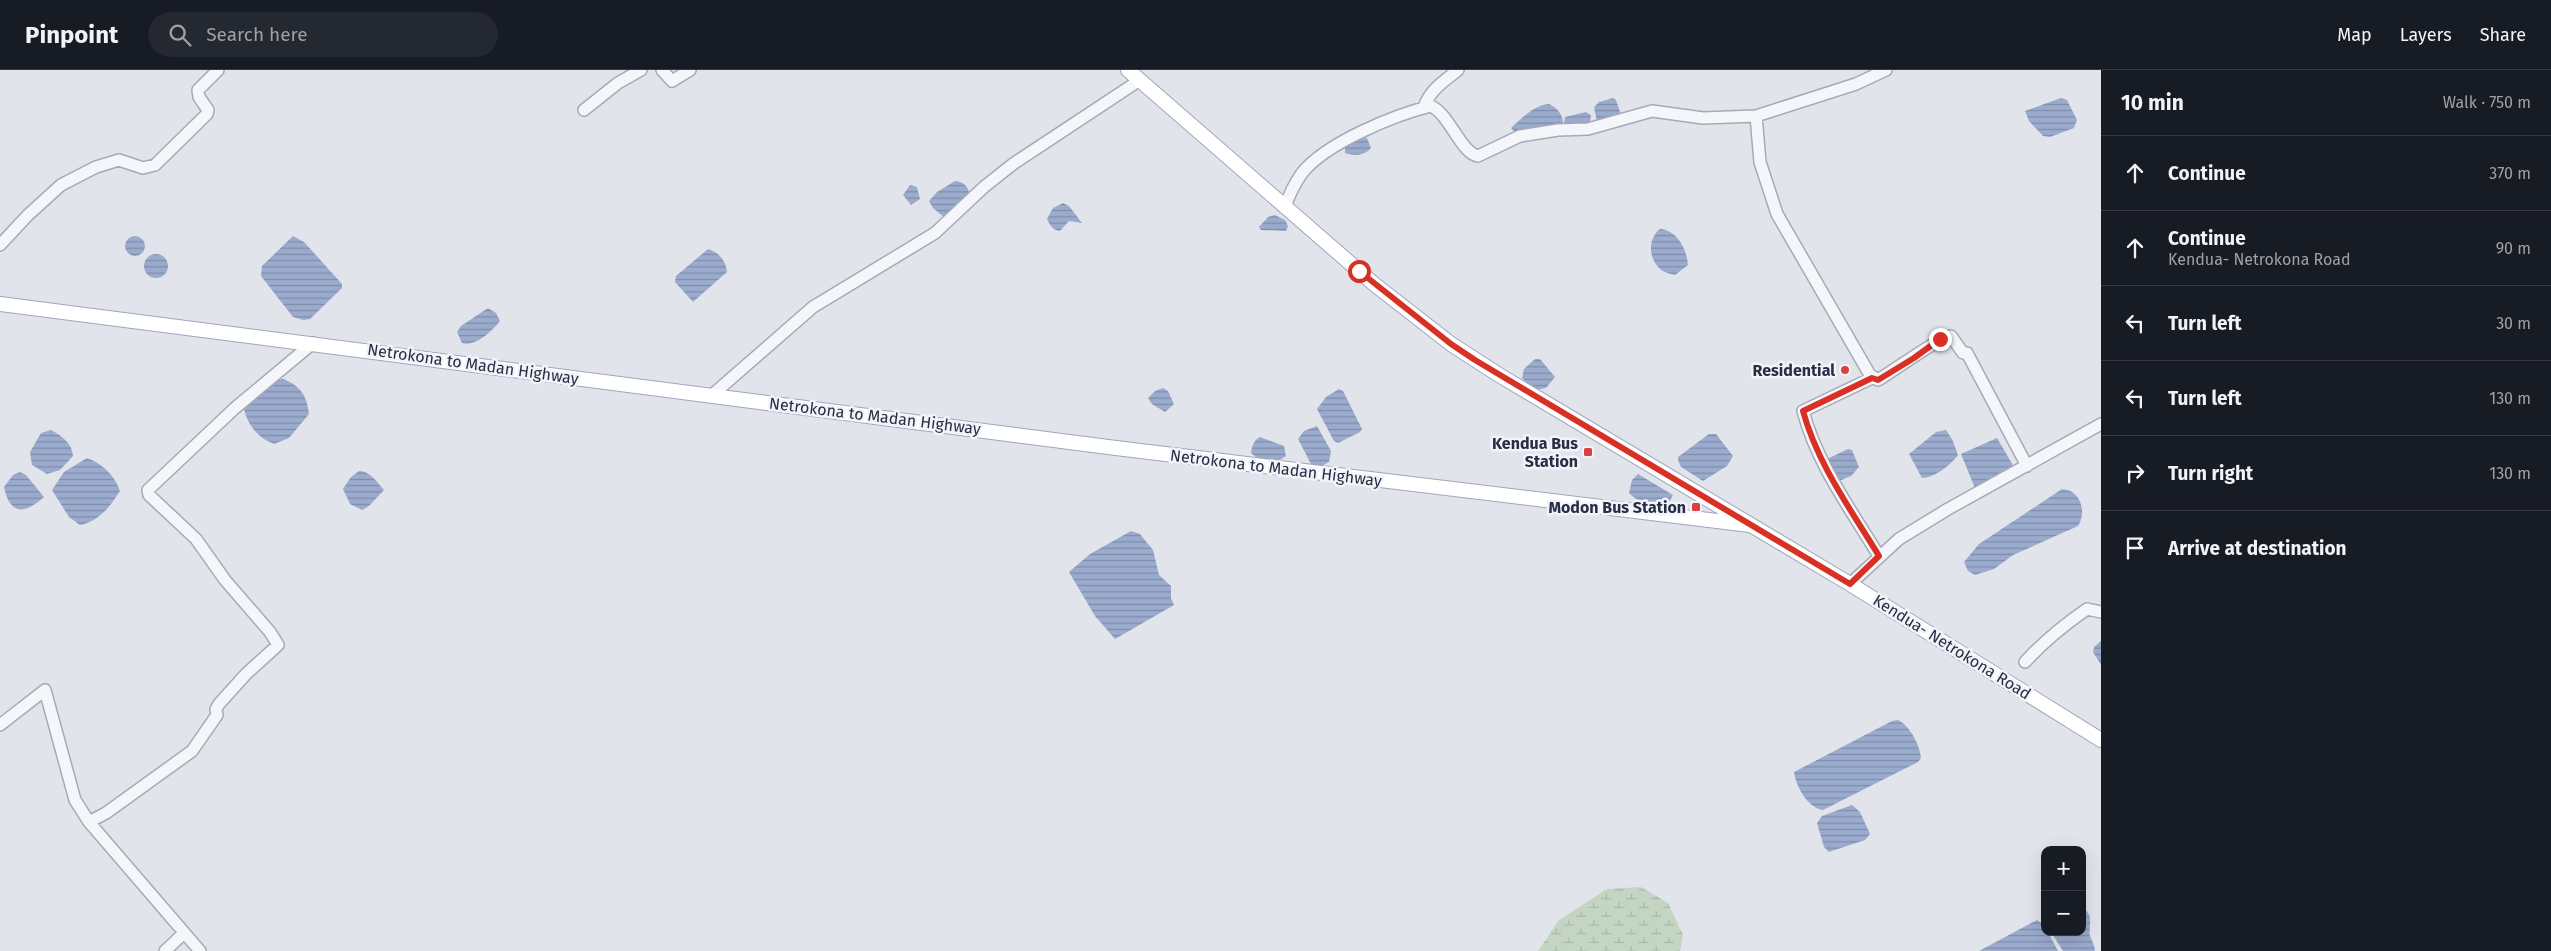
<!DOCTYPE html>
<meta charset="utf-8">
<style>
body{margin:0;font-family:"Fira Sans",sans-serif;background:#242831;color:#f1f3f6}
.controls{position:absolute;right:15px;bottom:15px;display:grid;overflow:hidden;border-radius:10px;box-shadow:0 5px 20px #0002}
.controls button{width:45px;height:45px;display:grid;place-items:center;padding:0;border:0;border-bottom:1px solid #363941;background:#171b24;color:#f1f3f6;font:25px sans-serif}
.stop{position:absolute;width:15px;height:15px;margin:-11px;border:4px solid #d93025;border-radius:50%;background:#fff}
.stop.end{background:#d93025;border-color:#fff;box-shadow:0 1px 5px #0008}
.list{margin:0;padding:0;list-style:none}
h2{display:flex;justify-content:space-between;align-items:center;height:65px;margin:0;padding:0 20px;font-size:21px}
h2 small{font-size:16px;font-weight:400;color:#9ea1a6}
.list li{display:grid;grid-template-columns:32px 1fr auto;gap:15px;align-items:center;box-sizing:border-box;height:75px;padding:0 20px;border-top:1px solid #363941}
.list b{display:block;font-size:19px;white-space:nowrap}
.list p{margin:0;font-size:16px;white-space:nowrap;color:#9ea1a6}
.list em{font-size:16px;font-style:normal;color:#9ea1a6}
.icon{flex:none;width:28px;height:28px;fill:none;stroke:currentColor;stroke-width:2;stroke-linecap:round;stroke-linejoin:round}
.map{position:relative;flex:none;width:2101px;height:881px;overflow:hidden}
header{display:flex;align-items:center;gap:30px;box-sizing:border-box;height:70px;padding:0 25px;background:#171b24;border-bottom:1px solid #363941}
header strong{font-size:24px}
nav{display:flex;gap:28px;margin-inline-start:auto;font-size:18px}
.search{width:350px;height:45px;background:#242831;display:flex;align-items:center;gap:12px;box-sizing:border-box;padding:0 18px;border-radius:28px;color:#9ea1a6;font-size:19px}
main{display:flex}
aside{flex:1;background:#171b24}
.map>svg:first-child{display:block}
.wetland{fill:url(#wetland-marsh)}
.water{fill:url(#water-rules)}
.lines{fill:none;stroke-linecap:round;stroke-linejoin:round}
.minor-casing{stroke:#a6aab7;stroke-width:14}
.major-casing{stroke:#a0a6b9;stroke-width:16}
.minor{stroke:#f5f6f9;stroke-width:11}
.major{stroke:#fff;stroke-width:14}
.route{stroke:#d93025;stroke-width:6}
.poi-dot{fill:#da403e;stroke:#f2f4f9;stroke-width:2}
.labels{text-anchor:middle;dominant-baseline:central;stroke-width:5;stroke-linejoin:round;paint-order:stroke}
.street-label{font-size:16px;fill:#282e45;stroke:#f2f4f9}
.poi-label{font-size:16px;font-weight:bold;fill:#282e45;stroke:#f2f4f9;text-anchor:end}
</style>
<header>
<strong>Pinpoint</strong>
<div class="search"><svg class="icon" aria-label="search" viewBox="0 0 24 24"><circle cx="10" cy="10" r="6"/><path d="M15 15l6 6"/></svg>Search here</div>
<nav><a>Map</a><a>Layers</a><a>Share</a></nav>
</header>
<main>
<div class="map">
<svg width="2101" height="881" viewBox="0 0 2101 881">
<defs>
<pattern id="wetland-marsh" width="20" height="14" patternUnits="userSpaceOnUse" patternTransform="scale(1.25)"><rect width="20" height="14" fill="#c4d6c3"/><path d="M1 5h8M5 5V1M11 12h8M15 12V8" fill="none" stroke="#a8b8a9"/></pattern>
<pattern id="water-rules" width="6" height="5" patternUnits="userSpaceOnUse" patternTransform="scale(1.25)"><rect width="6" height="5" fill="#9babce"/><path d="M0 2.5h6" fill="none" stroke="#7e8ca9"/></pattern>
</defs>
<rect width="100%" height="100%" fill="#e2e4ec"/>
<path class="wetland" d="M1641 817 1668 833 1683 865 1680 881H1538L1559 850 1607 819Z"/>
<path class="water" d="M1613 28 1616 30 1621 45 1597 52 1594 37 1599 32Z
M2061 28 2067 30 2077 50 2074 58 2050 67 2043 66 2029 51 2025 41Z
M1549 34C1557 38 1562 43 1563 52L1560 56 1516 63 1511 58C1522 48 1534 35 1549 34Z
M1586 42 1591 45 1590 54 1565 55 1564 53 1565 47Z
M1359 67 1367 68 1371 78C1364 86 1354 86 1345 83V76Z
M955 111C962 111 970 117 969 125L945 148 933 138 929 131 937 122Z
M910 115 917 117 920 129 911 135 903 125Z
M1063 133 1069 136 1082 153 1069 151 1060 161C1053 160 1050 156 1047 149L1053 138Z
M1275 145 1285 150 1288 156 1286 161 1261 160 1259 157 1268 147Z
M1660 159C1677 160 1687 179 1688 195L1675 205C1671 204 1666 203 1663 201 1648 191 1647 169 1660 159Z
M293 166 304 172 342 214V218L310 249 303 250 293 247 261 206 262 196Z
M125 176a10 10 0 1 1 20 0a10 10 0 1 1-20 0Z
M708 179C719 182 726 191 727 202L693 232 675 212 676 206Z
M144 196a12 12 0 1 1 24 0a12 12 0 1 1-24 0Z
M488 238 496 243 500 251C492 261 476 277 462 273L457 262 461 256Z
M1535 289H1540L1555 307 1546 318 1535 320 1522 308 1524 299Z
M283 309C301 316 307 326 309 344L289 368 274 374C258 368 248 356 244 339 252 326 268 312 283 309Z
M1163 318 1168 321 1174 334 1165 342 1152 334 1148 328 1155 321Z
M1339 319 1343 321 1362 359 1360 362 1338 373 1334 371 1317 339 1326 327Z
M1317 356 1331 381 1329 392 1320 397 1311 394 1298 369 1304 361Z
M51 360C62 366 72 373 73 386L60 400 47 404 32 395 30 382 41 363Z
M1946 360 1952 369 1958 385C1951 395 1934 408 1922 408L1909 384 1936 362Z
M1709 364H1716L1733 386 1727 396 1703 411 1681 397 1678 390V387Z
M1260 367 1284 376 1286 386 1276 393 1260 390 1251 383C1252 376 1254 370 1260 367Z
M1997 368 2014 397 1977 423 1961 384Z
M1848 379 1852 380 1859 397 1851 406 1839 411 1825 390Z
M87 388C102 393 115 406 120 421 110 437 99 451 80 455L69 447 52 420 64 402Z
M359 401C370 401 377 412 384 420L369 436 362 440 350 434 343 419 351 407Z
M20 402 26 405 44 427C25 444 10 446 4 417L13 405Z
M1638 404 1673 425 1667 436C1655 438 1637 432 1629 423L1632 410Z
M2062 419C2081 420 2087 442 2078 456L2013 485 1994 499 1975 505 1968 501 1964 492 1979 474Z
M1131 461 1140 464 1153 480 1159 505 1171 516V528L1174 535 1115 569 1095 546 1069 502 1090 484Z
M2101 571V595L2093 582 2094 577Z
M1898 650C1910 656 1920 675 1921 688L1918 692 1823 740C1808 738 1796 717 1794 702L1892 651Z
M1852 735 1860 742 1870 764 1865 770 1829 782 1824 777 1817 753 1822 746Z
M2082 838C2095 844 2088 855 2090 866 2092 871 2095 876 2095 881H2063L2051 862H2082Z
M2037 850 2043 854 2045 862H2048L2058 881H1979Z"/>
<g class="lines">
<defs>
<path id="minor" d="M662 0 672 11 690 0
M1424 37C1430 20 1444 11 1458 0
M584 40 618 13 641 0
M1756 46 1760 92 1777 144 1870 305 1878 310C1892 302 1941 266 1951 266L1963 283H1967L2027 396
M1285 137C1289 125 1295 113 1302 103 1326 73 1394 45 1431 36 1450 45 1461 83 1478 86L1520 66 1558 60 1588 59 1652 41 1703 48 1756 46 1856 14 1886 0
M0 175 28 145 61 115 96 97 119 90 143 98 155 95 207 44 208 40 199 27 198 20 218 0
M1872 308 1803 341C1817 394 1851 440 1879 486
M711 326 813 237 935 163 984 117 1013 94 1140 10
M1850 514 1899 469 1948 439 2101 354
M2025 592C2044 571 2064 555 2087 539L2101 542
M0 655 45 620 75 730 89 752 200 881
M89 752 106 743 192 681 217 645 216 639 219 634 246 604 278 575 270 562 225 510 196 469 149 425 148 420 235 338 313 273
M165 881 183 864"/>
<path id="major" d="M1128 0 1374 214 1451 274 1499 305 1850 514 2101 670
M0 234 1116 378 1750 455"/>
</defs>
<use href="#minor" class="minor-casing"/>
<use href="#major" class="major-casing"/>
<use href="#minor" class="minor"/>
<use href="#major" class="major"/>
</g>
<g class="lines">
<path class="route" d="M1359 201 1451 274 1475 290 1850 514 1879 486C1851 440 1817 393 1803 341L1872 308 1878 310 1914 288 1940 269"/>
</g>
<g class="poi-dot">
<circle cx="1845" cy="300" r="5"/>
<rect x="1583" y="377" width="10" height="10" rx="2.5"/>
<rect x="1691" y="432" width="10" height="10" rx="2.5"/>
</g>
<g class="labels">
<g class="street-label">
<text transform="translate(473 294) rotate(8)">Netrokona to Madan Highway</text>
<text transform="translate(875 346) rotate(7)">Netrokona to Madan Highway</text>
<text transform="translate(1276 398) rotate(7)">Netrokona to Madan Highway</text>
<text transform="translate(1952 577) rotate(32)">Kendua- Netrokona Road</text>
</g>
<g class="poi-label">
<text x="1835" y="300">Residential</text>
<text x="1578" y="373">Kendua Bus<tspan x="1578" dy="18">Station</tspan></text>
<text x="1686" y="437">Modon Bus Station</text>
</g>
</g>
</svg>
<div class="controls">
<button>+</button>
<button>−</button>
</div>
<div class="stop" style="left:1359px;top:201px"></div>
<div class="stop end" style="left:1940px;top:269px"></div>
</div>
<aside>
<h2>10 min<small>Walk · 750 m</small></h2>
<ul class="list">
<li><svg class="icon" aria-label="ahead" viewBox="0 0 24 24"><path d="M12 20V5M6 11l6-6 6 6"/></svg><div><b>Continue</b></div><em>370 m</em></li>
<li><svg class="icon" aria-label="ahead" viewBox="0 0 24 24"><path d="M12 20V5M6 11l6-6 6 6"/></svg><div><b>Continue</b><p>Kendua- Netrokona Road</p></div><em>90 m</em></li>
<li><svg class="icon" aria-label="left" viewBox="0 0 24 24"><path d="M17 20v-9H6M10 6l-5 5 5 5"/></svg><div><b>Turn left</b></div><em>30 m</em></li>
<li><svg class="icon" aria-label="left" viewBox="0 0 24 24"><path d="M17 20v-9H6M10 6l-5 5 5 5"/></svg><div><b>Turn left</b></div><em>130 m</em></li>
<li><svg class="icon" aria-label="right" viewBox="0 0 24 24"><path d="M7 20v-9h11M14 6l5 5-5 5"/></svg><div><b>Turn right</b></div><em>130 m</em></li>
<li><svg class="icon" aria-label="arrive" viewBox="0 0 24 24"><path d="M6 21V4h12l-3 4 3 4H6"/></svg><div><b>Arrive at destination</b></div></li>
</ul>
</aside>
</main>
